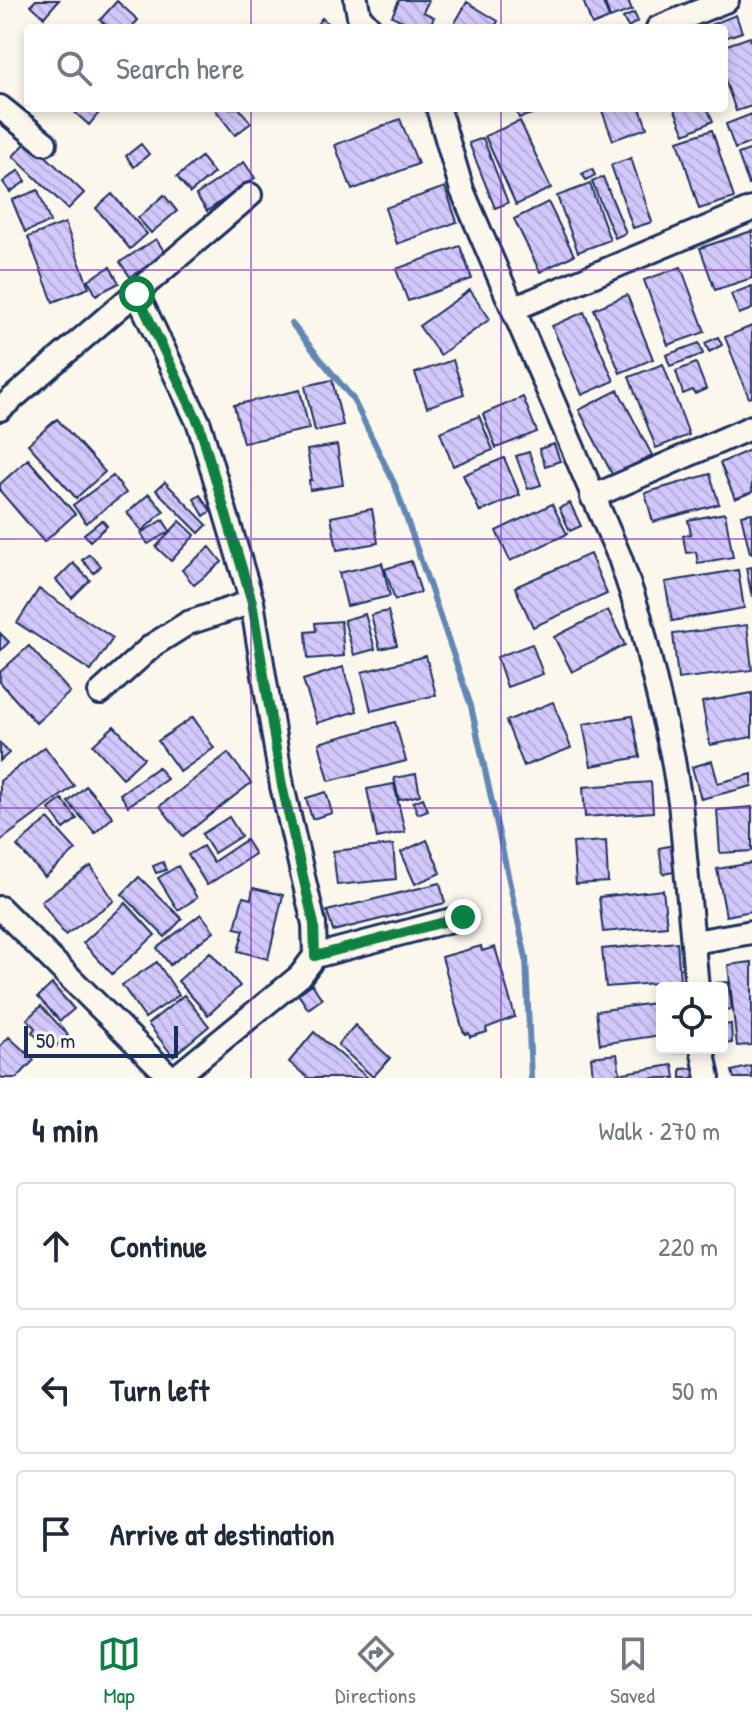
<!DOCTYPE html>
<meta charset="utf-8">
<style>
body{margin:0;font-family:"Patrick Hand",sans-serif;background:#f2f2f3;color:#1f2937}
.controls{position:absolute;right:24px;bottom:24px;display:grid;overflow:hidden;border-radius:8px;box-shadow:0 4px 12px #0003}
.controls button{width:72px;height:72px;display:grid;place-items:center;padding:0;border:0;border-bottom:2px solid #e0e1e3;background:#fff;color:#1f2937;font:40px sans-serif}
.scale{position:absolute;left:24px;bottom:20px;width:154px;box-sizing:border-box;padding-left:8px;border:4px solid #1b2f5e;border-top:0;font-size:22px;line-height:28px;white-space:nowrap;color:#1b2f5e;-webkit-text-stroke:6px #fbf7ec;paint-order:stroke}
.stop{position:absolute;width:24px;height:24px;margin:-18px;border:6px solid #0b8043;border-radius:50%;background:#fff}
.stop.end{background:#0b8043;border-color:#fff;box-shadow:0 2px 8px #0008}
.list{margin:0;padding:0;list-style:none}
h2{display:flex;justify-content:space-between;align-items:center;height:104px;margin:0;padding:0 32px;font-size:34px}
h2 small{font-size:26px;font-weight:400;color:#747a83}
.list li{display:grid;grid-template-columns:52px 1fr auto;gap:24px;align-items:center;box-sizing:border-box;height:128px;margin:0 16px 16px;padding:0 16px;border:2px solid #e0e1e3;border-radius:8px}
.list b{display:block;font-size:30px;white-space:nowrap}
.list em{font-size:26px;font-style:normal;color:#747a83}
.icon{flex:none;width:44px;height:44px;fill:none;stroke:currentColor;stroke-width:2;stroke-linecap:round;stroke-linejoin:round}
.map{position:relative;flex:none;width:752px;height:1078px;overflow:hidden}
.search{position:absolute;background:#fff;box-shadow:0 4px 12px #0003;left:24px;right:24px;top:24px;height:88px;display:flex;align-items:center;gap:20px;box-sizing:border-box;padding:0 28px;border-radius:8px;color:#747a83;font-size:30px}
.sheet{height:536px;background:#fff}
nav{display:flex;justify-content:space-around;align-items:center;box-sizing:border-box;height:112px;border-top:2px solid #e0e1e3;background:#fff;font-size:22px;color:#747a83}
nav a{display:grid;justify-items:center;gap:4px}
nav .on{color:#0b8043}
.map>svg:first-child{display:block}
.lines{fill:none;stroke-linecap:round;stroke-linejoin:round}
.stream{stroke:#6387b4;stroke-width:6}
.building{fill:url(#building-back-hatch);stroke:#1b2f5e;stroke-width:2}
.minor-casing{stroke:#1b2f5e;stroke-width:28}
.minor{stroke:#fbf7ec;stroke-width:22}
.route{stroke:#0b8043;stroke-width:10}
.grid{fill:none;stroke:#7b2cbf;stroke-width:2;stroke-opacity:0.55}
</style>
<div class="map">
<svg width="752" height="1078" viewBox="0 0 752 1078">
<defs>
<pattern id="building-back-hatch" width="6" height="6" patternUnits="userSpaceOnUse" patternTransform="scale(2)"><rect width="6" height="6" fill="#d3c8fa"/><path d="M-1 5l2 2M0 0l6 6M5-1l2 2" fill="none" stroke="#b5acd9"/></pattern>
</defs>
<rect width="100%" height="100%" fill="#fbf7ec"/>
<filter id="ink" filterUnits="userSpaceOnUse"><feTurbulence type="fractalNoise" baseFrequency=".0125" numOctaves="2"/><feDisplacementMap in="SourceGraphic" scale="16" xChannelSelector="R" yChannelSelector="G"/><feConvolveMatrix kernelMatrix="1 2 1 2 8 2 1 2 1" color-interpolation-filters="sRGB"/></filter>
<g filter="url(#ink)">
<g class="lines">
<path class="stream" d="M292 324 353 399 395 485 471 706 526 958 531 1078"/>
</g>
<path class="building" d="M36 0H59L44 17 31 5Z
M399 0H429L423 12 434 17 429 28H417L392 16Z
M583 0H602L609 18 592 25Z
M604 0H628L632 10 610 18Z
M117 1 138 20 131 28H109L100 20Z
M467 2 498 21 494 28H452Z
M634 13 638 21 628 27 623 18Z
M736 15 742 32 724 38V28H712L710 25Z
M322 18 333 28H314Z
M750 37 752 44V106L736 111 724 77V46Z
M70 108H103L89 125Z
M214 108H239L251 123 235 135Z
M515 108H529L532 114 519 118Z
M601 108H640L647 128 613 140Z
M674 108H707L713 121 685 134Z
M752 114V142L735 149 726 124Z
M400 119 418 164 352 190 335 145Z
M520 121 551 188 516 205 485 136Z
M712 130 734 198 699 209 678 141Z
M483 138 508 203 495 208 469 143Z
M29 140 84 193 68 209 13 156Z
M141 144 149 154 134 167 126 156Z
M752 149V184L749 185 738 154Z
M201 157 214 173 190 193 177 177Z
M631 158 652 222 633 228 611 165Z
M244 162 255 178 207 211 196 195Z
M592 169 595 175 586 180 582 174Z
M19 170 26 181 10 192 3 182Z
M603 177 626 233 615 238 592 182Z
M590 184 610 240 578 252 557 196Z
M445 187 457 222 397 244 385 208Z
M38 190 50 222 25 232 12 200Z
M112 194 147 234 130 249 96 208Z
M164 195 177 211 151 233 138 218Z
M548 202 574 255 540 272 514 219Z
M65 223 89 288 53 302 28 237Z
M752 231V278L715 290 700 248Z
M156 239 166 254 130 277 120 262Z
M460 246 472 279 408 301 396 269Z
M110 267 119 283 96 295 88 280Z
M681 267 705 332 668 345 644 280Z
M752 286V309L739 314 731 294Z
M470 290 490 319 440 355 419 326Z
M627 295 653 359 620 373 594 309Z
M584 312 614 381 582 395 552 326Z
M752 326V397L749 398 725 337Z
M718 337 722 345 709 352 705 343Z
M699 343 703 354 670 366 666 355Z
M453 360 464 394 427 407 415 373Z
M696 363 706 389 695 394 693 390 683 394 676 371Z
M663 364 689 435 656 448 629 377Z
M332 380 343 425 315 431 305 386Z
M300 390 309 429 243 443 234 405Z
M618 390 652 455 613 476 579 410Z
M523 397 537 432 496 448 483 414Z
M479 416 493 450 453 466 440 432Z
M57 419 105 472 76 498 28 444Z
M554 444 560 461 545 466 539 449Z
M337 445 343 485 310 490 309 480H312L307 450Z
M752 449V492L735 499 720 463Z
M529 452 541 485 528 489 516 456Z
M504 458 520 495 480 512 463 475Z
M28 459 75 514 44 542 0 491V484Z
M710 474 719 504 653 522 645 493Z
M113 476 126 493 86 523 73 505Z
M165 482 207 525 199 533 156 490Z
M149 494 164 511 142 531 127 513Z
M200 495 211 511 204 516 194 499Z
M570 503 581 526 570 531 559 508Z
M552 504 567 534 510 561 496 531Z
M372 509 378 543 337 550 331 517Z
M725 513 733 557 698 563 696 552 686 553 683 536 691 534 688 520Z
M752 513V553H750L741 515Z
M102 520 107 526 90 541 84 534Z
M163 520 170 531 148 544 141 533Z
M180 521 195 535 171 561 156 547Z
M210 547 222 562 194 585 182 570Z
M89 554 101 566 94 573 82 560Z
M590 554 607 594 533 627 515 587Z
M411 561 421 592 395 600 385 569Z
M73 563 90 580 72 598 56 580Z
M382 563 390 596 347 606 339 573Z
M752 567V597L746 568Z
M738 570 744 608 672 621 665 582Z
M39 589 113 638 91 671 17 623Z
M608 610 625 645 572 672 554 637Z
M388 611 397 645 380 649 371 615Z
M365 614 375 649 354 655 344 620Z
M341 621 344 656 308 659 306 632 316 631 315 623Z
M747 625 752 670 678 679 673 634Z
M0 633 9 642 0 651Z
M532 644 543 674 507 687 497 657Z
M29 646 70 692 36 723 0 682V672Z
M426 656 436 695 371 711 362 672Z
M343 667 357 711 317 723 303 680Z
M752 693V737L710 745 702 702Z
M553 702 571 748 524 766 506 721Z
M632 716 640 757 591 766 583 724Z
M193 717 214 748 180 772 158 741Z
M395 722 406 761 329 781 319 743Z
M114 726 144 758 123 778 93 745Z
M0 743 9 753 0 761Z
M45 747 74 786 0 841V781Z
M228 753 251 783 183 836 160 806Z
M712 761 718 783 752 774V786L701 799 692 767Z
M158 767 167 779 128 806 120 794Z
M416 774 420 795 399 800 394 778Z
M651 782 653 812 585 817 583 787Z
M394 784 405 832 377 838 367 789Z
M86 786 113 817 95 833 68 802Z
M326 792 332 813 312 819 306 798Z
M423 798 428 810 418 814 413 802Z
M62 799 77 819 64 829 49 809Z
M752 807V851L720 853 717 810Z
M229 817 241 836 214 853 202 834Z
M48 819 76 850 45 877 17 846Z
M246 840 255 854 207 885 188 855 203 846 213 862Z
M427 840 441 873 415 884 401 852Z
M606 841 608 882 576 884 573 843Z
M393 845 396 879 337 885 333 851Z
M674 845 679 871 663 874 659 848Z
M163 862 166 870 156 873 153 866Z
M752 863V911L726 916 717 869Z
M91 866 114 901 65 935 41 901Z
M178 866 197 898 178 910 158 878Z
M139 877 182 919 165 937 122 894Z
M440 883 445 903 333 931 327 911Z
M253 888 283 895 268 959 238 951 244 930 235 928 243 897 251 899Z
M663 890 667 926 603 932 599 897Z
M126 903 155 935 112 974 83 943Z
M201 914 214 931 170 965 157 948Z
M677 942 680 981 606 987 602 949Z
M481 946 482 951 495 947 515 1017 486 1028 487 1032 470 1037 469 1033 466 1034 463 1031 442 957Z
M210 952 240 986 208 1015 178 981Z
M157 962 179 995 145 1018 122 985Z
M752 962V1045L737 1046 728 965Z
M728 982 732 1009 722 1010V988H716L715 983Z
M52 984 74 1009 60 1021 38 997Z
M312 984 322 999 308 1009 298 994Z
M184 995 209 1026 173 1056 148 1024Z
M662 1002V1035L600 1044 596 1011Z
M41 1006 68 1035 54 1048 47 1041 43 1044 32 1032 35 1028 27 1019Z
M731 1024 732 1043 725 1044 724 1025Z
M355 1025 390 1058 373 1077 338 1045Z
M314 1032 368 1078H308L289 1062Z
M9 1037 34 1060 17 1078H3L0 1076V1046Z
M673 1048H691V1051L674 1053Z
M617 1054 620 1074 593 1077 591 1057Z
M673 1065 675 1078H624L623 1073Z
M752 1066V1078H734L732 1071Z
M696 1068 698 1078H681V1069Z"/>
<g class="lines">
<defs>
<path id="minor" d="M356 0 359 16 370 28
M658 28 727 0
M0 107 45 143
M438 108 462 190 620 558 640 618 672 754 680 802 697 988
M137 294 199 424 252 602 282 786 314 924 315 956
M513 309 752 209
M0 409 250 195
M592 497 752 427
M100 693 153 645 188 623 252 602
M0 908 171 1078
M694 942 752 932
M702 1048 708 1078
M175 1078 300 976 315 956 463 917"/>
</defs>
<use href="#minor" class="minor-casing"/>
<use href="#minor" class="minor"/>
</g>
</g>
<g class="lines" filter="url(#ink)">
<path class="route" d="M137 294 199 424 252 602 282 786 314 924 315 956 463 917"/>
</g>
<path class="grid" d="M251 0V28M501 0V28M251 108V1078M501 108V1078M0 270H752M0 539H752M0 808H752"/>
</svg>
<div class="controls">
<button><svg class="icon" aria-label="locate" viewBox="0 0 24 24"><circle cx="12" cy="12" r="6"/><path d="M12 2v4M12 18v4M2 12h4M18 12h4"/></svg></button>
</div>
<div class="scale">50 m</div>
<div class="stop" style="left:137px;top:294px"></div>
<div class="stop end" style="left:463px;top:917px"></div>
<div class="search"><svg class="icon" aria-label="search" viewBox="0 0 24 24"><circle cx="10" cy="10" r="6"/><path d="M15 15l6 6"/></svg>Search here</div>
</div>
<section class="sheet">
<h2>4 min<small>Walk · 270 m</small></h2>
<ul class="list">
<li><svg class="icon" aria-label="ahead" viewBox="0 0 24 24"><path d="M12 20V5M6 11l6-6 6 6"/></svg><div><b>Continue</b></div><em>220 m</em></li>
<li><svg class="icon" aria-label="left" viewBox="0 0 24 24"><path d="M17 20v-9H6M10 6l-5 5 5 5"/></svg><div><b>Turn left</b></div><em>50 m</em></li>
<li><svg class="icon" aria-label="arrive" viewBox="0 0 24 24"><path d="M6 21V4h12l-3 4 3 4H6"/></svg><div><b>Arrive at destination</b></div></li>
</ul>
</section>
<nav>
<a class="on"><svg class="icon" aria-label="map" viewBox="0 0 24 24"><path d="M3 6l6-2 6 2 6-2v14l-6 2-6-2-6 2zM9 4v14M15 6v14"/></svg>Map</a>
<a><svg class="icon" aria-label="directions" viewBox="0 0 24 24"><path d="M12 3l9 9-9 9-9-9zM9 14v-3h6M13 9l2 2-2 2"/></svg>Directions</a>
<a><svg class="icon" aria-label="saved" viewBox="0 0 24 24"><path d="M7 4h10v16l-5-4-5 4z"/></svg>Saved</a>
</nav>
